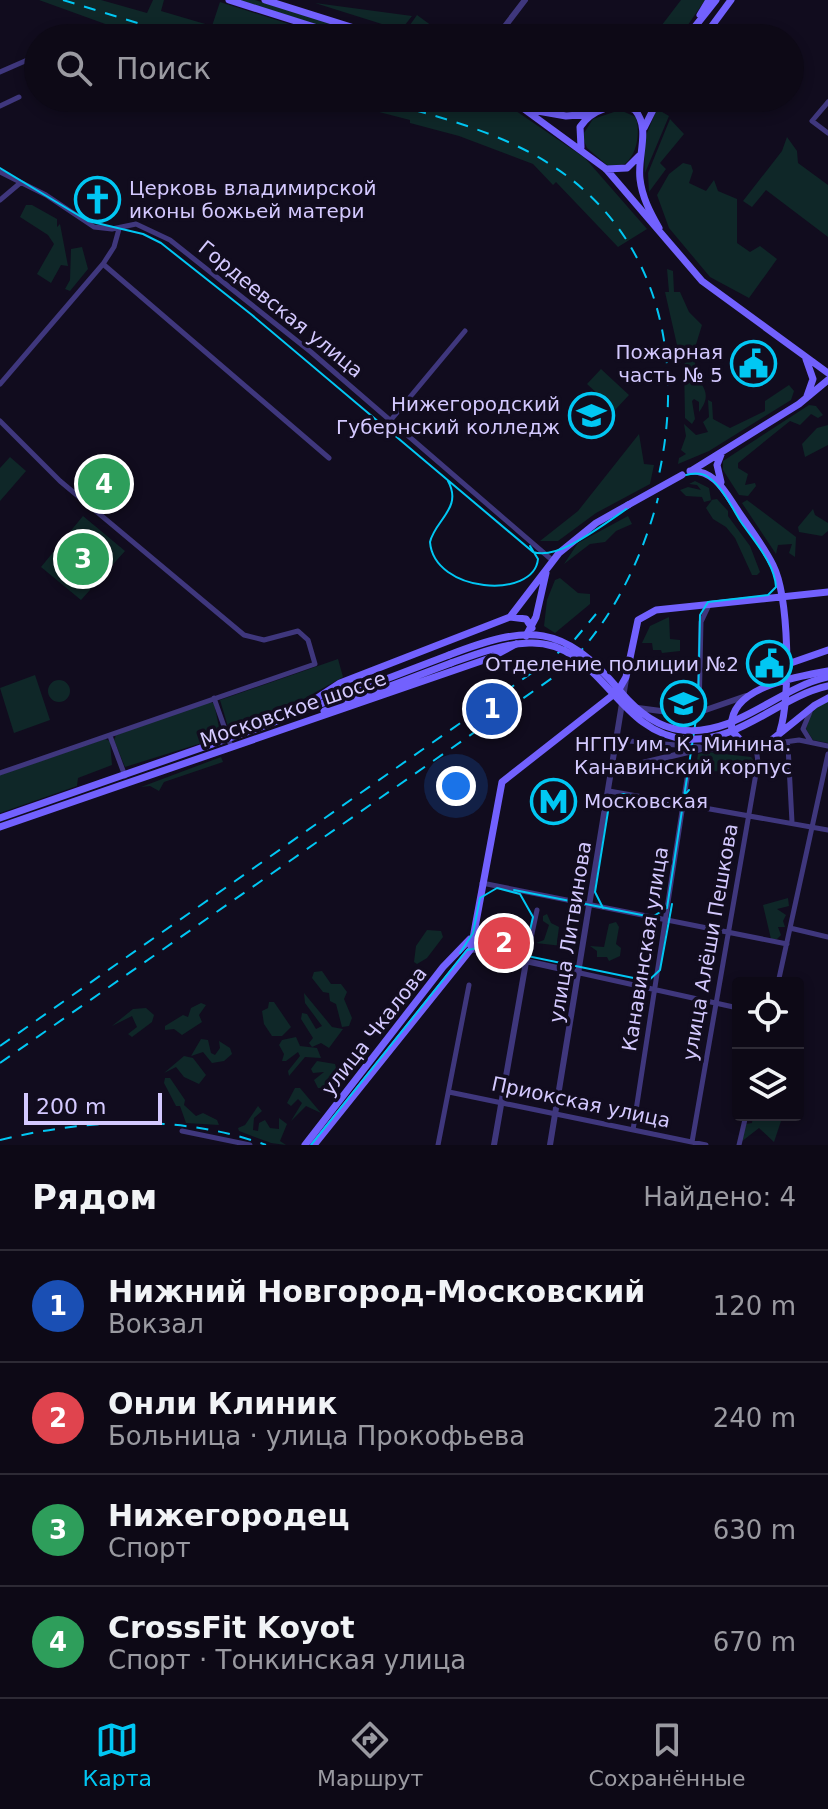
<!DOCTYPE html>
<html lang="ru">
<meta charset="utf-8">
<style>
body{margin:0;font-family:"DejaVu Sans",sans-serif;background:#16121f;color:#f1f3f6}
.controls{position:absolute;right:24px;bottom:24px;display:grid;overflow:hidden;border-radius:8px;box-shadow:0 4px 12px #0003}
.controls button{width:72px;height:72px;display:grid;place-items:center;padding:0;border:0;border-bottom:2px solid #2d2a35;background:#0d0916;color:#f1f3f6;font:40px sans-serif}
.scale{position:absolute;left:24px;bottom:20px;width:138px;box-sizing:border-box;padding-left:8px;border:4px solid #d4c9ff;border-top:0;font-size:22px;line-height:28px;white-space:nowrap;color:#d4c9ff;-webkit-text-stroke:6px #110c1e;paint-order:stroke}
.you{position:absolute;left:456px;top:786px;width:28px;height:28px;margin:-20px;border:6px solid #fff;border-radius:50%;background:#1a73e8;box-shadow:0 0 0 12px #1a73e833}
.badge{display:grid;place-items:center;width:52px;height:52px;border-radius:50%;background:#01c7f3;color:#fff;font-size:26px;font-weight:700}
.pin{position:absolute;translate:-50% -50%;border:4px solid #fff;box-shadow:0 2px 8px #0006}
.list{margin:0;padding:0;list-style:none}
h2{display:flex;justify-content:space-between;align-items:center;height:104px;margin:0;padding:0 32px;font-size:34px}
h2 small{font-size:26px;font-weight:400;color:#9a9aa1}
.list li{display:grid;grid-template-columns:52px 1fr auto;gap:24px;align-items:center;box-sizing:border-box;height:112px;padding:0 32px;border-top:2px solid #2d2a35}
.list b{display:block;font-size:30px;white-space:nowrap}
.list p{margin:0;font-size:26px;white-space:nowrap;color:#9a9aa1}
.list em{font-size:26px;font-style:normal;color:#9a9aa1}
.icon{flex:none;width:44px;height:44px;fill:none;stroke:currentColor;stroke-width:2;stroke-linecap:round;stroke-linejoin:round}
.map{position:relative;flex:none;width:828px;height:1145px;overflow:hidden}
.search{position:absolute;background:#0d0916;box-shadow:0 4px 12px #0003;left:24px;right:24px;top:24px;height:88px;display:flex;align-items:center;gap:20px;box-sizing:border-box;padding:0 28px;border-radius:44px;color:#9a9aa1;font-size:30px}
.sheet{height:552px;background:#0d0916}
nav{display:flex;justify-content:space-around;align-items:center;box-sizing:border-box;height:112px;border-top:2px solid #2d2a35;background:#0d0916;font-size:22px;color:#9a9aa1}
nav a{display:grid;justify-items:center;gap:4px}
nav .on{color:#01c7f3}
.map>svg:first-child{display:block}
.green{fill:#0f2728}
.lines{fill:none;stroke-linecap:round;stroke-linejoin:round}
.minor{stroke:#3f377d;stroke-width:5}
.tertiary{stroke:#3f377d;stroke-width:6}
.secondary{stroke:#7261fe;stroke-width:7}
.tram{stroke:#01c7f3;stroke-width:2}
.rail{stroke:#01c7f3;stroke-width:2;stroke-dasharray:12 10;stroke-linecap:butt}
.secondary-bridge{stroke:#7261fe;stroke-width:7}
.labels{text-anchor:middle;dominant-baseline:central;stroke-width:7;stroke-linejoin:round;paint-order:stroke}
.poi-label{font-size:20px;fill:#d4c9ff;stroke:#110c1e;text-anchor:end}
.street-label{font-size:20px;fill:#d4c9ff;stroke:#110c1e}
</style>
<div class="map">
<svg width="828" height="1145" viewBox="0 0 828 1145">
<rect width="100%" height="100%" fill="#110c1e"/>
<path class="green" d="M39 0H101L147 13 153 0H164L161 11 212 26 220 2 333 38H144Z
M239 0H255L377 38H359Z
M681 0H705L679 38H652Z
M315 3 412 16 401 30Z
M417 15 443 34 440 38 405 32Z
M325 98H453L483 104 484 98H497L585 158 647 229 618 247 556 182 553 185 533 164 459 136 410 123V120Z
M519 98H549L569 110 586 98H621C588 116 552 113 519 98Z
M657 109 669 116 645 173V188L644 140Z
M620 110 636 117C640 132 638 153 625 164L608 166 587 148 582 136 593 119Z
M670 119 684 134 660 163 666 169 649 192 648 173Z
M787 137 797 151 798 163 828 185V237L766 190 752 207 743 201 782 151Z
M683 163 691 165 693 171 689 183 706 191 714 180 718 191 737 199V243L750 252 760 246 777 259 749 298 710 277 669 228 657 195 669 174Z
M26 205H32L57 219V227L60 224 68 266 61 265 51 283 37 274 54 244 48 235 20 217Z
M82 247 88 269 70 291 65 289 70 280 71 249Z
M667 269 673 271 674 292H680L689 312 702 325 693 354 677 365V345L665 292H669Z
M691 359 694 360C696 364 695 368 696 372 698 385 715 391 699 412V402L694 399 692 401 695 419 692 424 685 418 684 364Z
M601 369 629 395 615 410 587 384Z
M789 385 794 391 791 400 709 451 678 464 679 458 686 454 681 450 686 436 684 424 696 435 708 432 703 422 709 417 708 400 712 402 713 419 730 428 765 411V401Z
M809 405 816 406 823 415 818 418 811 414 800 425 790 421 738 463V468L748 474 745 485 755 483 756 486 748 496 739 495 723 470V461Z
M828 425V445L805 457 802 444 817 428Z
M639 434 644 464 654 465 650 484 596 513 558 541H540L578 511Z
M10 457 26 471 0 501V468Z
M695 481 709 488 711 500 717 499 728 511V516L750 546 760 572 757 575H752L735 538 726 527 713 519 706 508 712 500 704 502 702 497 686 496 680 490 688 487 701 490 697 485 689 484Z
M747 500 796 537 795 557 789 553 792 544 778 545 776 554 742 503Z
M813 509 815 515 828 523V531L822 536 799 532 798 527Z
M83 516 125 551 81 600 41 567Z
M628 516 632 524 616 531 605 542 590 544 564 564 578 543Z
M560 578 578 593 590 594V604L555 633 544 626 547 600 555 580Z
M669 617 670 639 680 640V651L662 653 661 650H653L652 643H642L650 626Z
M338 659 343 677 273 716 229 730 220 700Z
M35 675 50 720 14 733 0 688Z
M48 691a11 11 0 1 1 22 0a11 11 0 1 1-22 0Z
M828 701V743L813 740 806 729C809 715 814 707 828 701Z
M209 702 214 703 221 737 125 767 114 740 116 735Z
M105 739 110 741 112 765 78 778 77 786 0 813V775Z
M708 752 751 757 755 762 753 770 695 772 698 754Z
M221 757 223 762 164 782 159 791 150 786 141 787Z
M788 898 789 906 777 909 786 915 783 921 785 927H778L781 935 777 939H771L763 905Z
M547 914 551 923 559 927 557 942 562 946 536 943 544 940 549 925 543 921V916Z
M616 922 619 927 616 944 621 948 620 956 609 961 607 957H597V951L590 946 604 947 609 924Z
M427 930 441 931 443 937 427 958 417 964 414 962 416 946Z
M322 971 331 984H341L347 992 344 999 352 1018 349 1026 342 1027 336 1004 330 1001 329 993 323 992 312 978 314 972Z
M304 993 332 1027 343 1029 329 1048 321 1043 312 1047 309 1043 313 1038 301 1019 302 1013 307 1014 316 1029 322 1026 305 1003Z
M269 1002H274L291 1027 282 1036H272L264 1024 262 1011 268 1008Z
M201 1003 206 1005 199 1015 202 1022 182 1035 174 1029 165 1030V1026L183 1015 188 1017 191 1008Z
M146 1008 154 1015 152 1022 132 1037 128 1034 137 1027 132 1016 112 1026 133 1009Z
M296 1037 300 1046 317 1048 321 1058 305 1057 289 1076 288 1071 300 1056 298 1052 286 1061H282L284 1054 279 1045 282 1040Z
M201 1039 208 1040 211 1053 215 1055 220 1048 219 1041 230 1048 232 1054 224 1061 212 1063 203 1052 191 1056Z
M184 1056 193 1058 206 1075 199 1084 184 1077 176 1067 164 1073Z
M317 1061 335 1064 337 1071 325 1081 324 1088H318L314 1080 324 1072 313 1073 311 1069Z
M165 1078H170L185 1100 184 1105 196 1116 203 1113 217 1120 219 1125 186 1123 180 1106H176L164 1083Z
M295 1088H300L321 1113 306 1106 291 1121 302 1103 298 1099 291 1106 287 1103Z
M258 1106 262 1111 254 1118 253 1130 258 1131 259 1123 265 1120 270 1128 279 1129V1118L287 1124 280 1141 286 1145 271 1143 239 1131 238 1128 245 1125Z
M753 1115H783L774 1142 759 1128 741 1142 746 1124 752 1123Z"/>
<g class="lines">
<path class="minor" d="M0 72 32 58
M828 102 812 121 828 133
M0 106 19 97
M0 172 46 195 94 227 112 229 136 224 170 240 311 352 552 560
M0 200 19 184
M103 264 329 458
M0 384 103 264 114 247 119 229
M0 421 60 481 244 635 264 640 298 631 308 640 315 664 0 773
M390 421 465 331
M214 698 231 746
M810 712 803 729 811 742
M699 713 701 622 709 605
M110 736 125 776
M617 740 700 747
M770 744 799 740 828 746
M788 746 792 822
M609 791 828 830
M482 883 787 944
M790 928 828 937
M526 962 537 910
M580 973 738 1008
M778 983 828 754
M449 1092 706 1145
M633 1130 688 772
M182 1131 250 1145
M692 1142 758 762 756 748
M438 1145 469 985
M739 1145 746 1115"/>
<path class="tertiary" d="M496 38 525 0
M638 708 691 715 746 696
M613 770 705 748 735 751 751 748
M471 949 580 973
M494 1145 526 962
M550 1145 626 679"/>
<path class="secondary" d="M229 0 349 38
M265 0 386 38
M700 15 709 0
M686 38 716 0
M703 38 731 0
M509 98 606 169 702 281 828 373
M617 105 630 98
M532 110 566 116 591 114
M644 128 659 98
M581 147 580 127C591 110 617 100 635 110 651 129 637 156 640 179 642 197 650 212 659 228
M606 169 627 168 639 156
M806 359 813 379 807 396
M690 471C714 470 724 490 736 508 748 526 763 545 773 565 789 597 791 697 780 731
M691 471 799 404 828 380
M721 482 717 465 722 452
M510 617 526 619 532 628
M526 636 536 617 546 573
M785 665 828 650
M828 671C797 677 725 687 732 731L745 745 763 747 815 705 828 698
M305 710 449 655
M324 711 451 663
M0 818 264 726 290 716 340 683 510 617 559 553 596 523 628 505
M0 827 490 658 516 644
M305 1145 443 967 470 939
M314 1145 471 949 502 782 618 691 626 677 638 620 656 610 828 592"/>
<path class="tram" d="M0 168 88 221 143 234 161 243 252 315 533 552C577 567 673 452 708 477 723 487 732 508 741 522 754 541 775 564 776 587L768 595 708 602 700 615 698 706 667 908 652 917 514 890
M448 481C463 508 435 520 430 542 434 593 534 600 538 559L530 546
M603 908 595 892 610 799 623 794 678 802 689 790
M460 953 473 933 480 898 497 888 520 894 533 917 528 939 507 952
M311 1145 467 950 484 947 648 981 660 970 672 904"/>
<path class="rail" d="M63 0 186 38
M372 98C424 113 479 126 527 151 653 216 688 347 658 479
M0 1046 543 665 575 639 596 614
M0 1063 558 674C607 631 642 561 658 498
M0 1140C87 1119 181 1114 266 1145"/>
<path class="secondary-bridge" d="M628 505 682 475
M449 655C529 624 563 623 620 691 636 710 656 727 681 730 736 737 777 688 828 677
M451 663C476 654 502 644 529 643 600 640 616 734 686 739 740 743 778 697 828 686"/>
</g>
<defs>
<symbol id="church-ring" viewBox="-11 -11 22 22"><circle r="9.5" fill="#110c1e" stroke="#01c7f3" stroke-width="1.5"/><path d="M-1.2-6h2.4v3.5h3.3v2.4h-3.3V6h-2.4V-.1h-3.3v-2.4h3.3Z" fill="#01c7f3"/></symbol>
<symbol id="civic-ring" viewBox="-11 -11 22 22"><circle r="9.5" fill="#110c1e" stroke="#01c7f3" stroke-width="1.5"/><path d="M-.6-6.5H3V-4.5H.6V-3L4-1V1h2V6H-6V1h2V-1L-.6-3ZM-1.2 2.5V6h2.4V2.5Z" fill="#01c7f3"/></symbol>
<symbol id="university-ring" viewBox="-11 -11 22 22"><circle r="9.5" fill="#110c1e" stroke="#01c7f3" stroke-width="1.5"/><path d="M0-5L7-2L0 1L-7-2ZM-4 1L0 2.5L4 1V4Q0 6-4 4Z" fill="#01c7f3"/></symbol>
<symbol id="metro-ring" viewBox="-11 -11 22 22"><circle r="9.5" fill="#110c1e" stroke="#01c7f3" stroke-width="1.5"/><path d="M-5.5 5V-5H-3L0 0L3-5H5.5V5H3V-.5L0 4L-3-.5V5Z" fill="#01c7f3"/></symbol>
</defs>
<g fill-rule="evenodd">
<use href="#church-ring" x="72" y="174" width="51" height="51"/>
<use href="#civic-ring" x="728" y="338" width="51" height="51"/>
<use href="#university-ring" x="566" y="390" width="51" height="51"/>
<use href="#civic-ring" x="744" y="638" width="51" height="51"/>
<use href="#university-ring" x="658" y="678" width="51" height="51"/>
<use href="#metro-ring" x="528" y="776" width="51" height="51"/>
</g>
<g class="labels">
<g class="poi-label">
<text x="129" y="188" text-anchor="start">Церковь владимирской<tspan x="129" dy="23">иконы божьей матери</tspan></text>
<text x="723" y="352">Пожарная<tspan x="723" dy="23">часть № 5</tspan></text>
<text x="560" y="404">Нижегородский<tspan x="560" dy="23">Губернский колледж</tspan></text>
<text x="739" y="664">Отделение полиции №2</text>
<text x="683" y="744" text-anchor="middle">НГПУ им. К. Минина.<tspan x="683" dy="23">Канавинский корпус</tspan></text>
<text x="584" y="801" text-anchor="start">Московская</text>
</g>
<g class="street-label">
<text transform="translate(281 309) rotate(39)">Гордеевская улица</text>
<text transform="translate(293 709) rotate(-19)">Московское шоссе</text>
<text transform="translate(570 932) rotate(-81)">улица Литвинова</text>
<text transform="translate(710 942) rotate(-80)">улица Алёши Пешкова</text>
<text transform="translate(645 949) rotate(-81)">Канавинская улица</text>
<text transform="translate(374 1031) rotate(-52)">улица Чкалова</text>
<text transform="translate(581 1102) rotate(12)">Приокская улица</text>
</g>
</g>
</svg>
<div class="controls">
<button><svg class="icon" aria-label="locate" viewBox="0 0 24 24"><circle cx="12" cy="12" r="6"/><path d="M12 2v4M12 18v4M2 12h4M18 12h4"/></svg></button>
<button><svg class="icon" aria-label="layers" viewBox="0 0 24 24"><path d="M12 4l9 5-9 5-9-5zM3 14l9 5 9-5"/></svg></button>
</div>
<div class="scale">200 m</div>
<div class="you"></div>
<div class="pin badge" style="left:492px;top:709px;background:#1a4fb4">1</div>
<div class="pin badge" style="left:504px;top:943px;background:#e0444e">2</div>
<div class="pin badge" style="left:83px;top:559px;background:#2e9e5b">3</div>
<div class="pin badge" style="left:104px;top:484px;background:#2e9e5b">4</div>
<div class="search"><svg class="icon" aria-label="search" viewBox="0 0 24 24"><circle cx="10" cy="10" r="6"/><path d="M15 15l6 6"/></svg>Поиск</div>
</div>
<section class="sheet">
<h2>Рядом<small>Найдено: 4</small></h2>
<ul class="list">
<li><span class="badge" style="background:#1a4fb4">1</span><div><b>Нижний Новгород-Московский</b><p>Вокзал</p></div><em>120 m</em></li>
<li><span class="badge" style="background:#e0444e">2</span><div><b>Онли Клиник</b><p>Больница · улица Прокофьева</p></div><em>240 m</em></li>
<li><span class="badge" style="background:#2e9e5b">3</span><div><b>Нижегородец</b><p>Спорт</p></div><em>630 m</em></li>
<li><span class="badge" style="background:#2e9e5b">4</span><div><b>CrossFit Koyot</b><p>Спорт · Тонкинская улица</p></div><em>670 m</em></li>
</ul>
</section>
<nav>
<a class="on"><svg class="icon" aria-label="map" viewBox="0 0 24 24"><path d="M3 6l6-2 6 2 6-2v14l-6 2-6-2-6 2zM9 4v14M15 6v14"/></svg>Карта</a>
<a><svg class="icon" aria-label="directions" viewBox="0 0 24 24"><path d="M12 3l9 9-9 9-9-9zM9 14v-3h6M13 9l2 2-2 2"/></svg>Маршрут</a>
<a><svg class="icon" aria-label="saved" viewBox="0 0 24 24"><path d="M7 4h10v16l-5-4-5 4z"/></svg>Сохранённые</a>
</nav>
